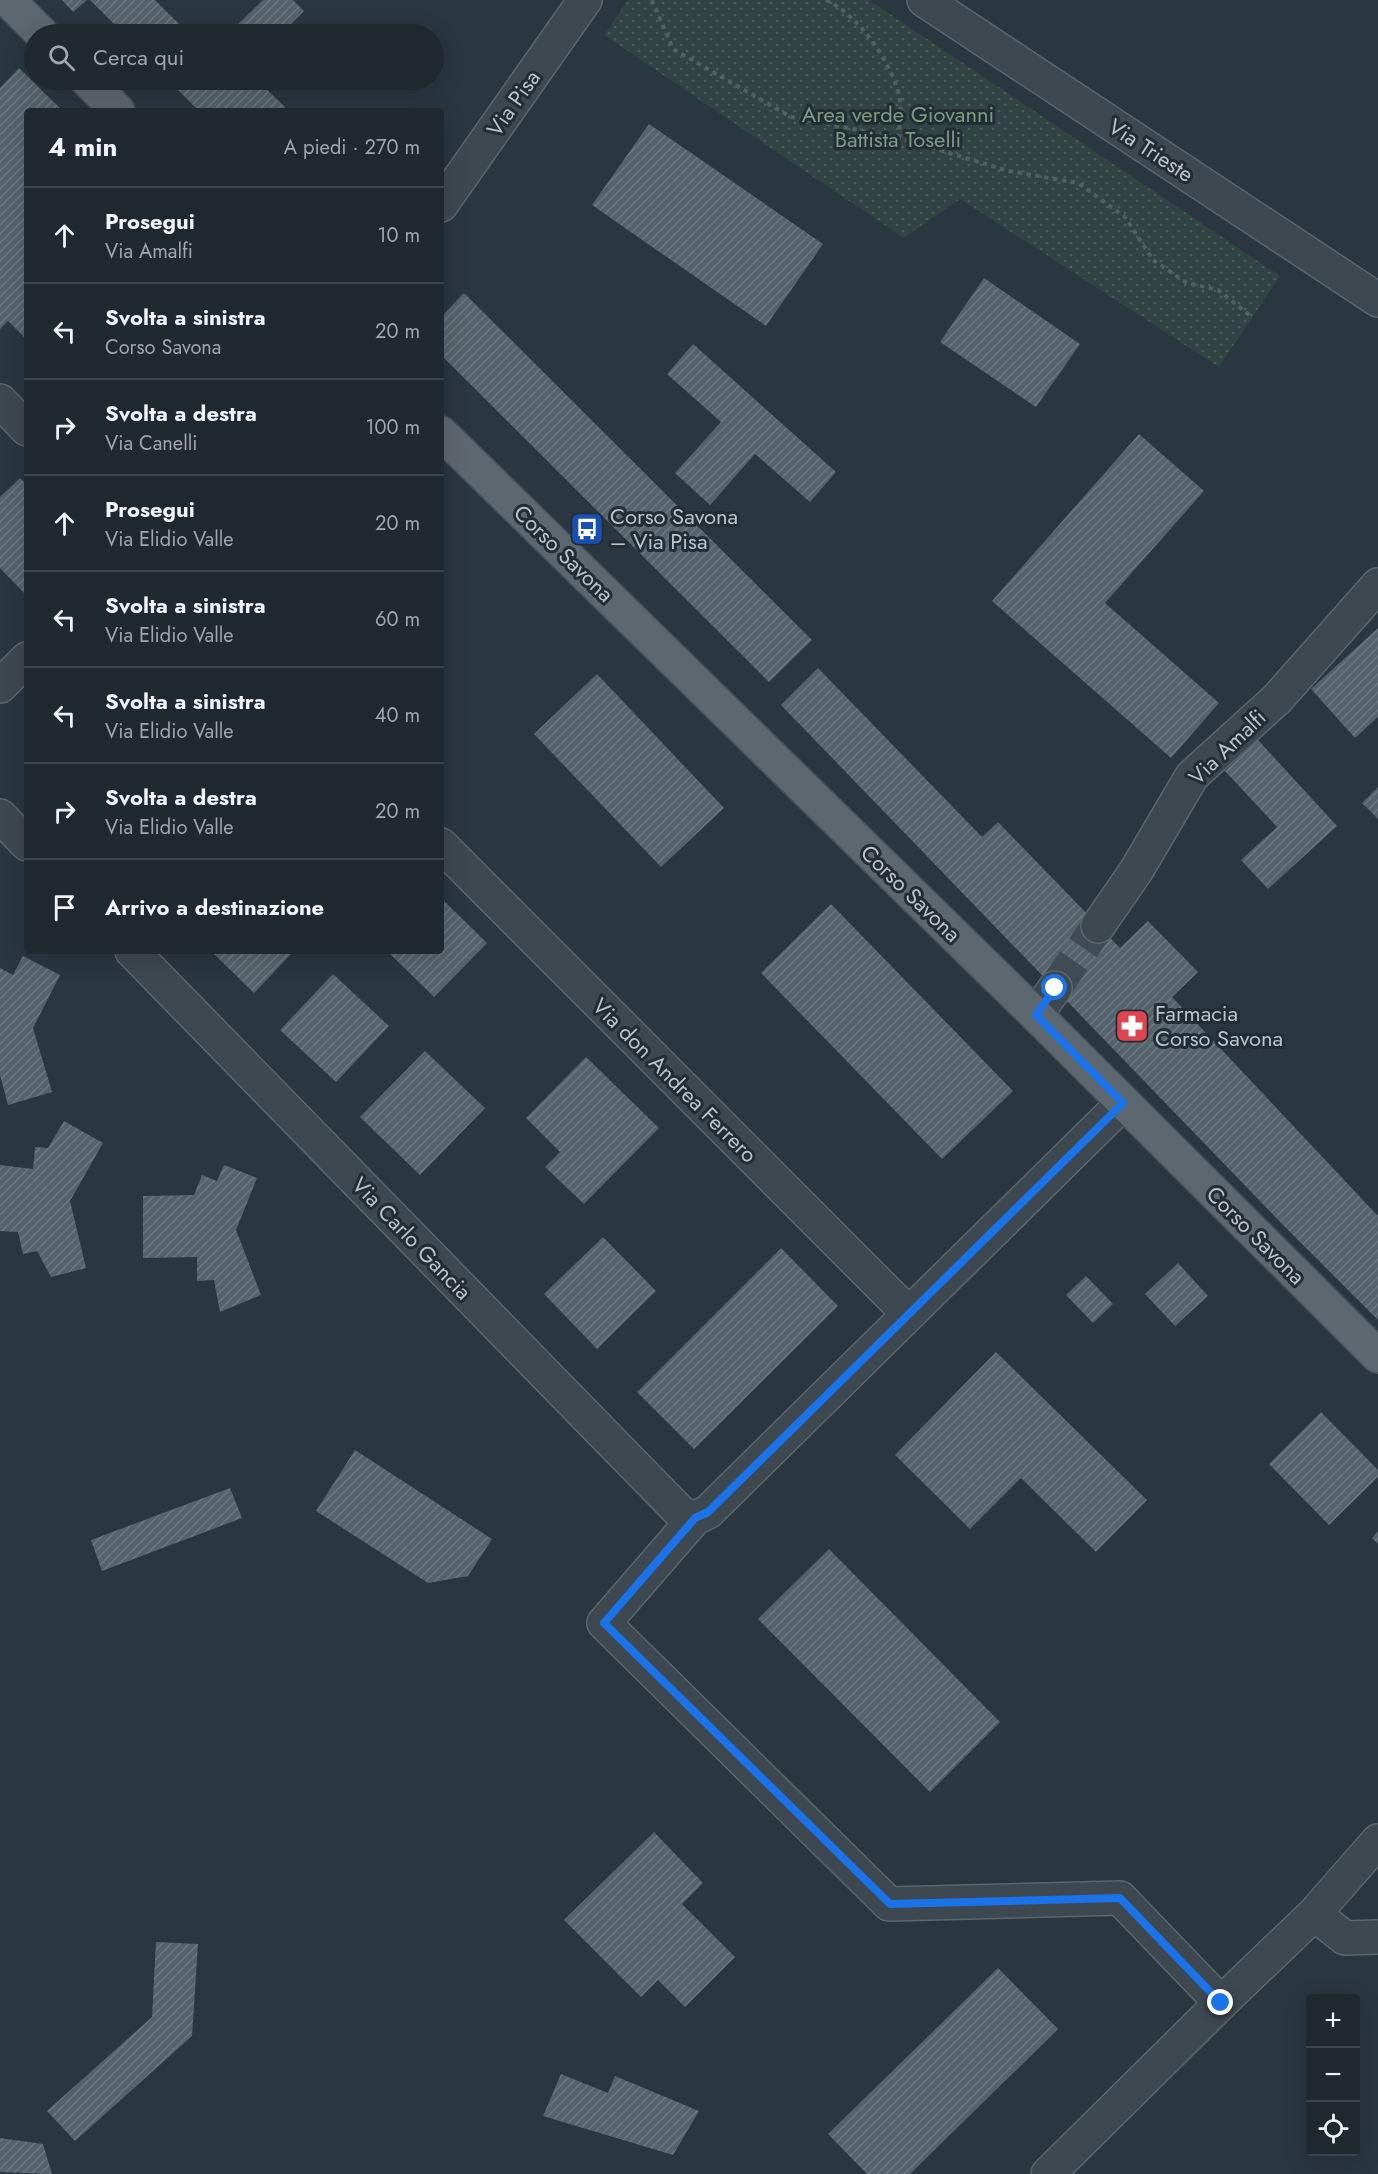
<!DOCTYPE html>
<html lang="it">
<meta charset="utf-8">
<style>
body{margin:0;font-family:Jost,sans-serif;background:#2d343c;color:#f1f3f6}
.controls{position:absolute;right:18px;bottom:18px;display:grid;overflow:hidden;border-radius:6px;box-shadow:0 6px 24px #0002}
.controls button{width:54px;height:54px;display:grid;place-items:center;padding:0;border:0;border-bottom:2px solid #3d444c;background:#202830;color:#f1f3f6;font:30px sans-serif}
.stop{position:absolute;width:18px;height:18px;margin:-14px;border:4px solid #1a73e8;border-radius:50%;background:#fff}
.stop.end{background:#1a73e8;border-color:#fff;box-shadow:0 2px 6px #0008}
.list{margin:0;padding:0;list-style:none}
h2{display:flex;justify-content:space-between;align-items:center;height:78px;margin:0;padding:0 24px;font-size:26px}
h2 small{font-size:20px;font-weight:400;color:#a2a6ab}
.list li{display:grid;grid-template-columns:39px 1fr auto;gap:18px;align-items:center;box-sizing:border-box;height:96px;padding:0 24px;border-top:2px solid #3d444c}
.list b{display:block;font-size:22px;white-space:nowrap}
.list p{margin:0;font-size:20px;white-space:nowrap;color:#a2a6ab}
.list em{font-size:20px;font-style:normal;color:#a2a6ab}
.icon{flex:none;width:33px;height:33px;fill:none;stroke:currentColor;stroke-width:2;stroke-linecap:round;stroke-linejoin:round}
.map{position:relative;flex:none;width:1378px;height:2174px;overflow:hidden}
.search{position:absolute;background:#202830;box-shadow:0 6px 24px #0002;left:24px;top:24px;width:420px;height:66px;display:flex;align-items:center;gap:15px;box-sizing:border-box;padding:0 21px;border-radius:33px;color:#a2a6ab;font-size:22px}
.panel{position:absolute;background:#202830;box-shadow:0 6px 24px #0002;left:24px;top:108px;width:420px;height:846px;border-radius:6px}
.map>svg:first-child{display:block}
.park{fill:url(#park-dots)}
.building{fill:url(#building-hatch)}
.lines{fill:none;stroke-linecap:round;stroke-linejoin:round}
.minor-tunnel{stroke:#404b55;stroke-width:33;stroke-dasharray:33 16;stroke-linecap:butt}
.minor-casing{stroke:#5c666d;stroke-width:36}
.major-casing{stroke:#485159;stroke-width:36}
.path{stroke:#4f6161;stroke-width:4;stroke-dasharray:4.5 4.5;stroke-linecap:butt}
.minor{stroke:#3e4850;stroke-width:33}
.major{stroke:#5d6770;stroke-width:33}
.route{stroke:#1a73e8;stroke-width:8}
.labels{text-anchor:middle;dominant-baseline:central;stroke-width:6;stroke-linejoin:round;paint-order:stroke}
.street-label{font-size:22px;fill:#bbc3ca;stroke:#232d35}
.park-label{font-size:22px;fill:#7c9d80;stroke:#232d35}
.poi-label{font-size:22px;fill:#bbc3ca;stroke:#232d35;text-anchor:start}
</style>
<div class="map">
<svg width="1378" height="2174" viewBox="0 0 1378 2174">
<defs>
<pattern id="park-dots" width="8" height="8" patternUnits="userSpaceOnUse" patternTransform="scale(1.5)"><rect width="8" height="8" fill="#2f4443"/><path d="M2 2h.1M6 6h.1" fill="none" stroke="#4b5d5d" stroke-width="1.8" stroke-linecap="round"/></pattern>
<pattern id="building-hatch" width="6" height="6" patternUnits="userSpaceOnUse" patternTransform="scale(1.5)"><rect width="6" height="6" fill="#56636c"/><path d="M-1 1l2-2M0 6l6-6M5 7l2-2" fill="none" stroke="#6c7880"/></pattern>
</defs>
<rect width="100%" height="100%" fill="#2a3640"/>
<path class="park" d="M628 0H869L1280 276 1219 367 960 199 904 238 604 35Z"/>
<path class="building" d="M62 0H87L73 12Z
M90 0H155L189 34H124Z
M263 0H293L304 11 281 34H228Z
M19 68 63 111H27V340L8 321 0 329V88Z
M168 80H257L289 111H199Z
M649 124 823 244 766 326 592 205Z
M984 278 1080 344 1036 407 940 342Z
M464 293 812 640 769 682 441 355V317Z
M693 344 836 472 810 502 755 454 710 505 675 473 721 422 667 374Z
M1139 434 1204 491 1105 603 1219 703 1171 758 992 601Z
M20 478 27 485V590L24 593 0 568V497Z
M1378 628V717L1355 738 1311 689Z
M818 668 982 837 998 822 1120 948 1148 921 1198 972 1172 997 1378 1216V1320L1289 1231 781 705Z
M597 674 724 808 661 867 534 734Z
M1258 740 1337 826 1268 889 1241 860 1277 827 1225 771Z
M1378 787V819L1362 803Z
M441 898 487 943 434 997 387 951H441Z
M831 904 1013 1091 942 1159 761 973Z
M211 951H294L254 993Z
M23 956 60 975 33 1028 52 1092 8 1105 0 1075V968L13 975Z
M333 974 389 1026 336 1082 280 1030Z
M425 1051 485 1108 420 1175 360 1117Z
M586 1057 659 1128 584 1204 545 1167 560 1152 526 1118Z
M64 1121 103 1143 70 1201 86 1268 51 1277 37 1251 23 1254 18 1232 0 1231V1165L33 1169 35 1147 48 1148Z
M224 1165 257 1178 236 1230 261 1295 220 1312 214 1280 197 1281V1257L143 1258V1196L194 1195 202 1175 217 1181Z
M603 1237 656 1291 597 1349 544 1294Z
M781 1248 838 1306 694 1449 637 1392Z
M1178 1263 1208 1296 1175 1326 1145 1294Z
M1086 1276 1113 1304 1093 1323 1066 1295Z
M996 1352 1147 1500 1096 1552 1021 1478 970 1529 895 1455Z
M1321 1412 1378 1470V1477L1329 1525 1269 1464Z
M355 1450 492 1539 468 1576 428 1583 316 1511Z
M230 1488 242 1518 102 1571 91 1540Z
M1378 1531V1544L1372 1538Z
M829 1549 1000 1722 930 1792 758 1619Z
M654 1832 703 1883 682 1904 735 1957 685 2007 658 1980 641 1997 564 1920Z
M156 1942 198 1944 192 2036 75 2141 47 2111 152 2017Z
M998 1968 1058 2029 910 2174H867L828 2134Z
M561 2074 608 2093 615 2076 699 2111 673 2155 543 2116Z
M0 2138 43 2144 52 2174 0 2172Z"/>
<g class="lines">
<path class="minor-tunnel" d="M1055 988 1098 926"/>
<defs>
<path id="minor" d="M924 0 1378 300
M441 205 585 0
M0 401 27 429
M0 686 27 659
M0 816 27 844
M441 845 909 1314
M1098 926 1136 871 1192 776 1277 699 1378 585
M132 951 682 1514 695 1518
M1036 1015 1055 988
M1123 1103 708 1512 695 1518 604 1623 889 1904 1120 1898 1221 2003
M1314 1914 1345 1938 1378 1937
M1048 2174 1221 2003 1314 1914 1378 1841"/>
<path id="major" d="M8 0 42 34
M87 80 118 111
M441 433 1036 1015 1378 1356"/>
</defs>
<use href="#minor" class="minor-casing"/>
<use href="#major" class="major-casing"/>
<path class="path" d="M652 0 673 49 791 117 899 138 1009 171 1078 183 1125 217 1153 260 1187 283 1218 290 1252 317
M826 0C858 14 894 65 900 100 902 111 899 126 899 138"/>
<use href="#minor" class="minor"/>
<use href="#major" class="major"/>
</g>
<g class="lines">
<path class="route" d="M1055 988 1036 1015 1123 1103 708 1512 695 1518 604 1623 890 1904 1120 1898 1221 2003"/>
</g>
<defs>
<symbol id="bus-square" viewBox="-11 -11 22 22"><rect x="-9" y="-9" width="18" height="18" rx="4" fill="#1a4fb4" stroke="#232d35"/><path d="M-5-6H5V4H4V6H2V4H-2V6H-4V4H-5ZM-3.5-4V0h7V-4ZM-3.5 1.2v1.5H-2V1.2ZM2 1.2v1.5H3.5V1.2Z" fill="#fff"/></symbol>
<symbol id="pharmacy-square" viewBox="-11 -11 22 22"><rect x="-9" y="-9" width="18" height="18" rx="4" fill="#e0444e" stroke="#232d35"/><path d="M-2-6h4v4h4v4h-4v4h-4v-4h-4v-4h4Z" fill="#fff"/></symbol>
</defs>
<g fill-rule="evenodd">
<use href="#bus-square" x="568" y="510" width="38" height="38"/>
<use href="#pharmacy-square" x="1113" y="1007" width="38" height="38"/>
</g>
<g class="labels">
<g class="street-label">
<text transform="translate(513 103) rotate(-55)">Via Pisa</text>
<text transform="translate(1151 150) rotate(33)">Via Trieste</text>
<text transform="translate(564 553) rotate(44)">Corso Savona</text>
<text transform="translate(1227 747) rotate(-44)">Via Amalfi</text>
<text transform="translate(911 893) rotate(44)">Corso Savona</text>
<text transform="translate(675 1080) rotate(45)">Via don Andrea Ferrero</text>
<text transform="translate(1256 1235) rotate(45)">Corso Savona</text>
<text transform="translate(412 1238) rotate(46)">Via Carlo Gancia</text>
</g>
<g class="park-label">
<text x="898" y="114">Area verde Giovanni<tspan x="898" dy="25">Battista Toselli</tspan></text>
</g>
<g class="poi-label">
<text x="610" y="516">Corso Savona<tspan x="610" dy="25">– Via Pisa</tspan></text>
<text x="1155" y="1013">Farmacia<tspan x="1155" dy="25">Corso Savona</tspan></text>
</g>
</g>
</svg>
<div class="controls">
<button>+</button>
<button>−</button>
<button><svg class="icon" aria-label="locate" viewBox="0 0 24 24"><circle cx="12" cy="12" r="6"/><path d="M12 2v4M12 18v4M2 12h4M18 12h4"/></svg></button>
</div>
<div class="stop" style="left:1055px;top:988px"></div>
<div class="stop end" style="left:1221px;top:2003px"></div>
<div class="search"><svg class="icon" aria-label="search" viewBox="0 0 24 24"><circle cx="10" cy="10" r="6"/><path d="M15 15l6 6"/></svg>Cerca qui</div>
<section class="panel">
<h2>4 min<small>A piedi · 270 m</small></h2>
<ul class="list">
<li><svg class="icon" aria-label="ahead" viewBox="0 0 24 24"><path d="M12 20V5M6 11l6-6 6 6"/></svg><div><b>Prosegui</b><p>Via Amalfi</p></div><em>10 m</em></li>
<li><svg class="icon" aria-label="left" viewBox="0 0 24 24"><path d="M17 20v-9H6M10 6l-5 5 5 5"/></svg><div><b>Svolta a sinistra</b><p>Corso Savona</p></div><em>20 m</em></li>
<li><svg class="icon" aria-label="right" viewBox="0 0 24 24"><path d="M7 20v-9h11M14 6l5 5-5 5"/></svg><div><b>Svolta a destra</b><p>Via Canelli</p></div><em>100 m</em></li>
<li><svg class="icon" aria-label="ahead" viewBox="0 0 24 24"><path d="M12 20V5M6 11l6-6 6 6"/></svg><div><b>Prosegui</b><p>Via Elidio Valle</p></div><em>20 m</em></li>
<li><svg class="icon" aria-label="left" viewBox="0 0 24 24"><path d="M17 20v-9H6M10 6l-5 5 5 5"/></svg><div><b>Svolta a sinistra</b><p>Via Elidio Valle</p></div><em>60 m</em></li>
<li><svg class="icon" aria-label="left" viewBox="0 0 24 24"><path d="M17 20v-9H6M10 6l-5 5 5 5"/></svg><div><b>Svolta a sinistra</b><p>Via Elidio Valle</p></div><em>40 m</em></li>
<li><svg class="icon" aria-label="right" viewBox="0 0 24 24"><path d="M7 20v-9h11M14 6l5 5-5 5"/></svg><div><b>Svolta a destra</b><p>Via Elidio Valle</p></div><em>20 m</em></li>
<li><svg class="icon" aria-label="arrive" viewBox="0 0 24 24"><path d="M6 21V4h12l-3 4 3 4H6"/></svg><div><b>Arrivo a destinazione</b></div></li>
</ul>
</section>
</div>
